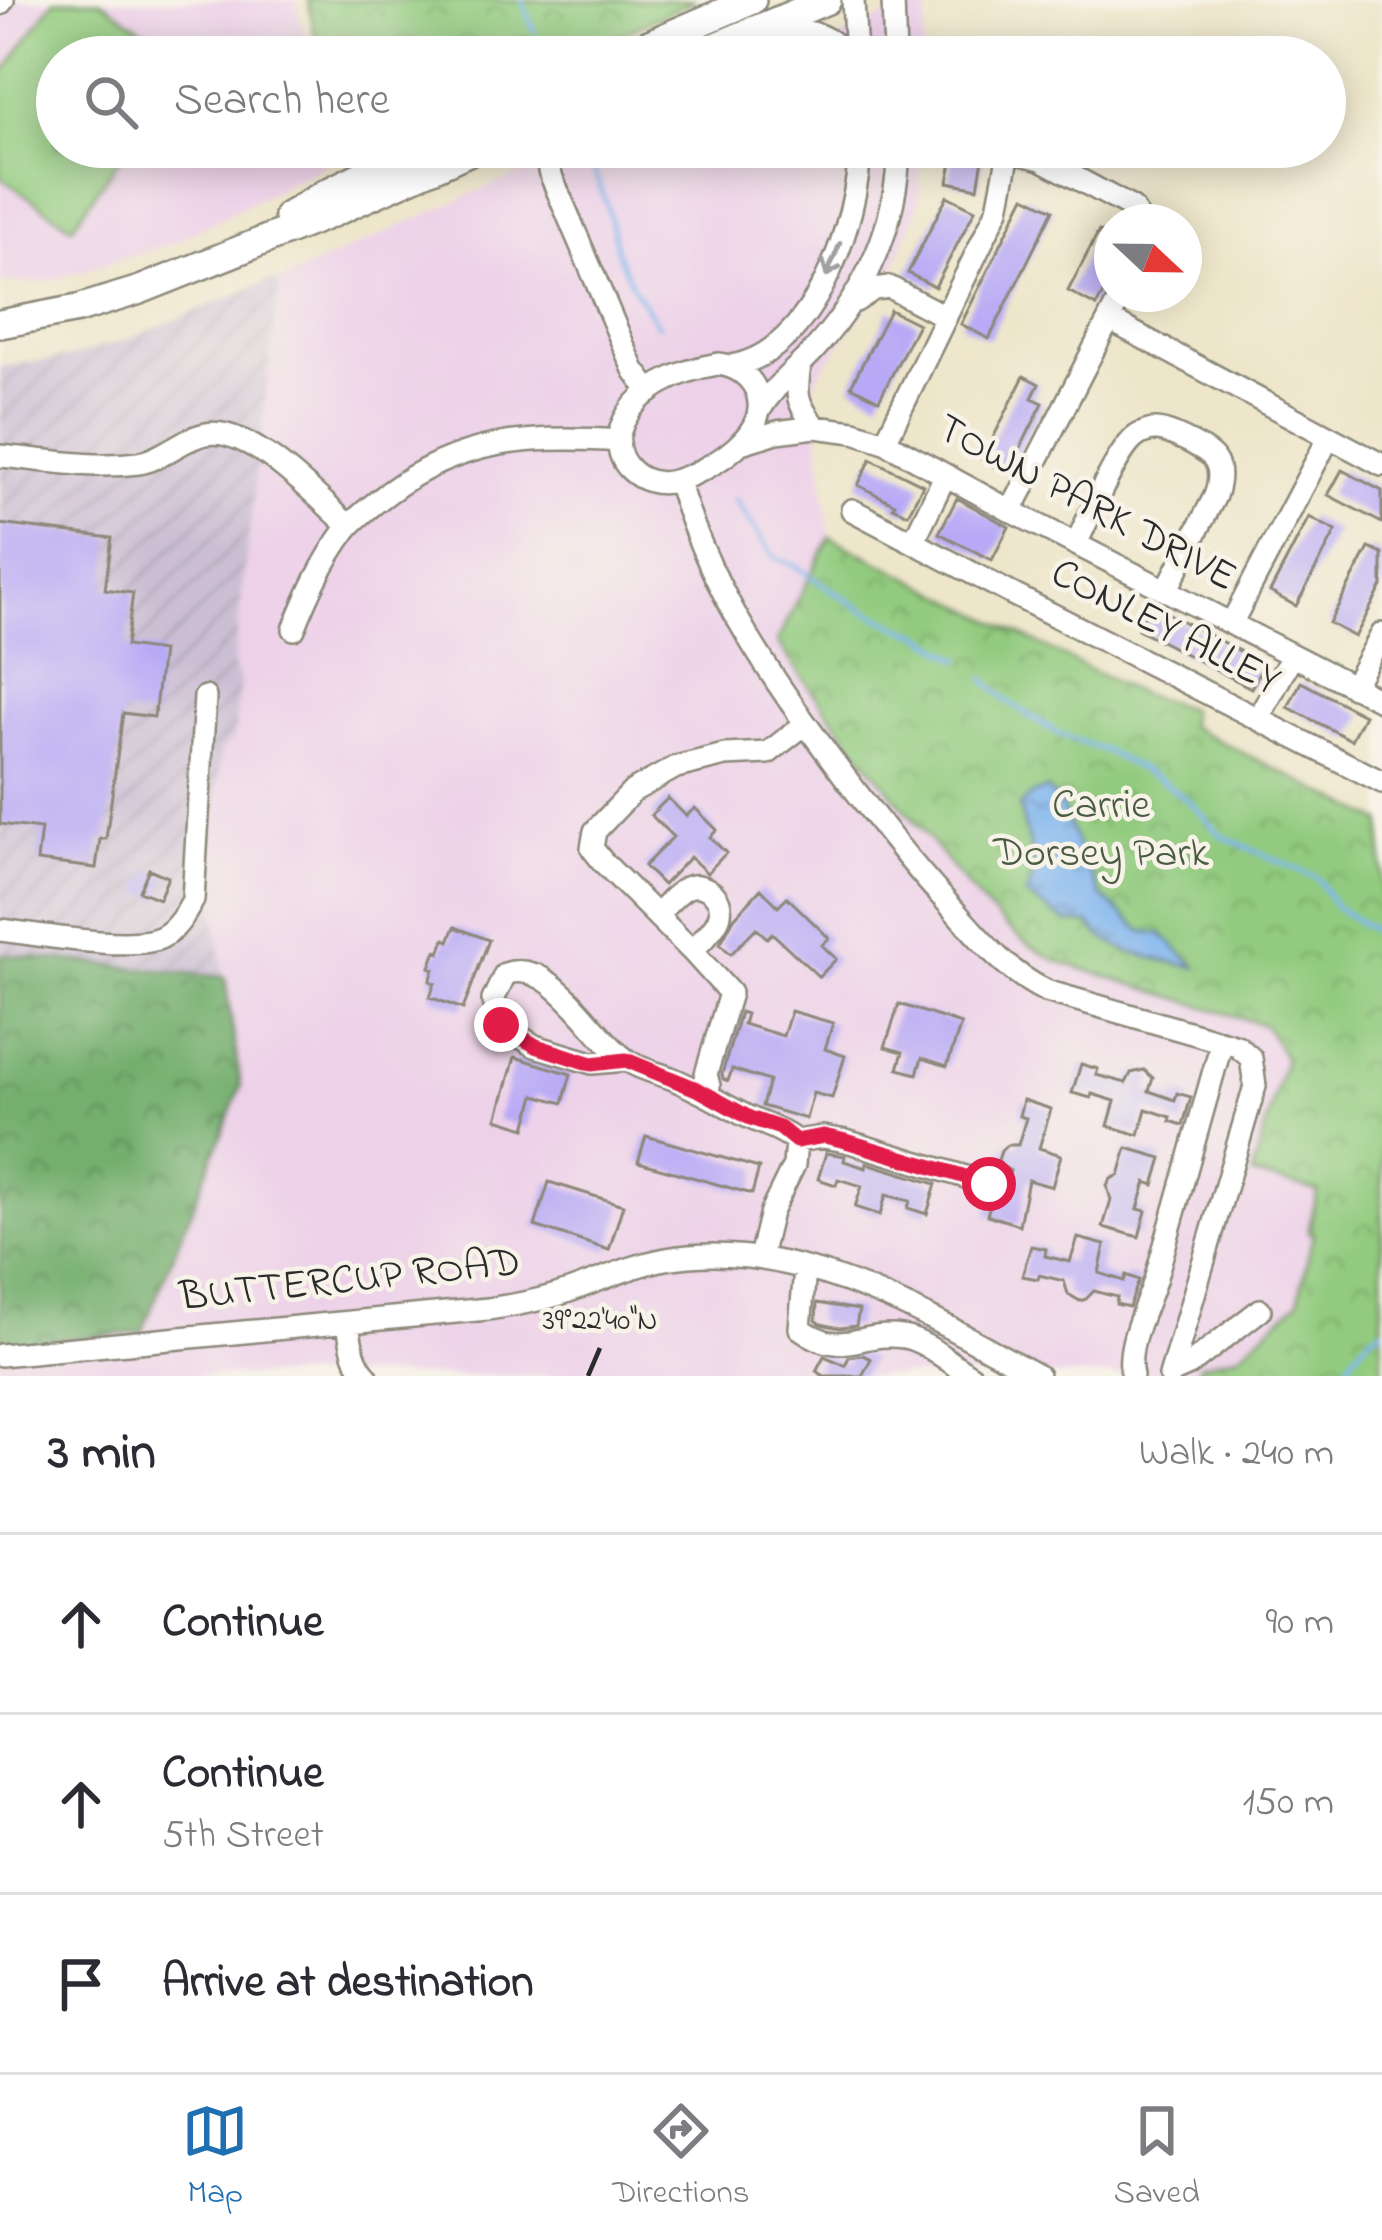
<!DOCTYPE html>
<meta charset="utf-8">
<style>
body{margin:0;font-family:"Indie Flower",sans-serif;background:#f7f7f7;color:#2b2b33}
.compass{position:absolute;left:1094px;top:204px;width:108px;height:108px;border-radius:50%;background:#fff;box-shadow:0 6px 30px #0003;rotate:112deg}
.stop{position:absolute;width:36px;height:36px;margin:-27px;border:9px solid #e11d48;border-radius:50%;background:#fff}
.stop.end{background:#e11d48;border-color:#fff;box-shadow:0 3px 12px #0008}
.list{margin:0;padding:0;list-style:none}
h2{display:flex;justify-content:space-between;align-items:center;height:156px;margin:0;padding:0 48px;font-size:51px}
h2 small{font-size:39px;font-weight:400;color:#7c7c81}
.list li{display:grid;grid-template-columns:78px 1fr auto;gap:36px;align-items:center;box-sizing:border-box;height:180px;padding:0 48px;border-top:3px solid #e1e1e2}
.list b{display:block;font-size:45px;white-space:nowrap}
.list p{margin:0;font-size:39px;white-space:nowrap;color:#7c7c81}
.list em{font-size:39px;font-style:normal;color:#7c7c81}
.icon{flex:none;width:66px;height:66px;fill:none;stroke:currentColor;stroke-width:2;stroke-linecap:round;stroke-linejoin:round}
.map{position:relative;flex:none;width:1382px;height:1376px;overflow:hidden}
.search{position:absolute;background:#fff;box-shadow:0 6px 30px #0003;left:36px;right:36px;top:36px;height:132px;display:flex;align-items:center;gap:30px;box-sizing:border-box;padding:0 42px;border-radius:66px;color:#7c7c81;font-size:45px}
.sheet{height:696px;background:#fff}
nav{display:flex;justify-content:space-around;align-items:center;box-sizing:border-box;height:168px;border-top:3px solid #e1e1e2;background:#fff;font-size:33px;color:#7c7c81}
nav a{display:grid;justify-items:center;gap:6px}
nav .on{color:#1f6fb2}
.map>svg:first-child{display:block}
.built{fill:#edd1e9}
.industrial{fill:url(#industrial-furrows)}
.forest{fill:url(#forest-crowns);stroke:#506d4c;stroke-width:3}
.park{fill:url(#park-crowns);stroke:#5e7b55;stroke-width:3}
.pitch{fill:#92cb7f;stroke:#5e7b55;stroke-width:3}
.water{fill:url(#water-ripples);stroke:#56708d;stroke-width:3}
.lines{fill:none;stroke-linecap:round;stroke-linejoin:round}
.stream{stroke:#81b6ef;stroke-width:4.5}
.building{fill:#b7a9f6}
.minor-casing{stroke:#8c887a;stroke-width:26}
.major-casing{stroke:#8c887a;stroke-width:32}
.minor{stroke:#fff;stroke-width:21}
.major{stroke:#fff;stroke-width:27}
.oneway{stroke:#a0a0a0}
.route{stroke:#e11d48;stroke-width:15}
.ticks{fill:none;stroke:#2b2b2b;stroke-width:4.5}
.labels{text-anchor:middle;dominant-baseline:central;stroke-width:9;stroke-linejoin:round;paint-order:stroke}
.street-label{font-size:42px;fill:#2b2b2b;stroke:#f7f3e8}
.park-label{font-size:42px;fill:#4a5b44;stroke:#f7f3e8}
.ticks-label{font-size:30px;text-anchor:middle;fill:#2b2b2b;stroke:#f7f3e8;stroke-width:9;stroke-linejoin:round;paint-order:stroke}
</style>
<div class="map">
<svg width="1382" height="1376" viewBox="0 0 1382 1376">
<defs>
<pattern id="industrial-furrows" width="10" height="10" patternUnits="userSpaceOnUse" patternTransform="scale(3)"><rect width="10" height="10" fill="#ccbfd4"/><path d="M-1 1l2-2M0 10L10 0M9 11l2-2" fill="none" stroke="#afa4b6"/></pattern>
<pattern id="forest-crowns" width="20" height="18" patternUnits="userSpaceOnUse" patternTransform="scale(3)"><rect width="20" height="18" fill="#75af6e"/><path d="M2 6a3 3 0 1 1 6 0M12 15a3 3 0 1 1 6 0" fill="none" stroke="#608f5b"/></pattern>
<pattern id="park-crowns" width="20" height="18" patternUnits="userSpaceOnUse" patternTransform="scale(3)"><rect width="20" height="18" fill="#92cb7f"/><path d="M2 6a3 3 0 1 1 6 0M12 15a3 3 0 1 1 6 0" fill="none" stroke="#7eae6e"/></pattern>
<pattern id="water-ripples" width="26" height="14" patternUnits="userSpaceOnUse" patternTransform="scale(3)"><rect width="26" height="14" fill="#81b6ef"/><path d="M2 4q2-2 4 0t4 0M15 11q2-2 4 0t4 0" fill="none" stroke="#6a94c2"/></pattern>
</defs>
<rect width="100%" height="100%" fill="#f7f3e8"/>
<filter id="ink" filterUnits="userSpaceOnUse"><feTurbulence type="fractalNoise" baseFrequency=".00833" numOctaves="2"/><feDisplacementMap in="SourceGraphic" scale="24" xChannelSelector="R" yChannelSelector="G"/><feConvolveMatrix kernelMatrix="1 2 1 2 8 2 1 2 1" color-interpolation-filters="sRGB"/></filter>
<filter id="wash" filterUnits="userSpaceOnUse"><feTurbulence type="fractalNoise" baseFrequency=".004" numOctaves="4" result="noise"/><feDisplacementMap in="SourceGraphic" scale="48" xChannelSelector="R" yChannelSelector="G"/><feGaussianBlur stdDeviation="2.7" result="paint"/><feColorMatrix in="noise" values="0 0 0 0 0 0 0 0 0 0 0 0 0 0 0 0 0 1.4 0 .05"/><feComposite in="paint" operator="in"/></filter>
<g filter="url(#wash)">
<rect width="100%" height="100%" fill="#eee6ca"/>
<path class="built" d="M0 0H296L310 57H57V147H333L336 159 173 243 45 282 0 283Z
M920 0H928L923 57H798Z
M586 147H920L919 203 895 268 821 371 813 389 830 537 777 642 859 752 978 899 1013 935 1034 950 1057 961 1264 1025 1285 1059 1252 1175 1319 1191 1308 1231 1313 1233 1298 1302 1240 1354 1199 1365 1196 1376H0V1345L142 1332 241 1087 209 874 221 750 234 736 240 681 233 668 279 282 476 192Z"/>
<path class="industrial" d="M272 280 279 282 233 667 240 681 234 736 221 750 209 874 241 1087 142 1332 0 1345V367L70 357 129 339Z"/>
<path class="forest" d="M0 954 225 977 241 1087 142 1332 0 1345Z"/>
<path class="park" d="M308 0H696L571 57H319Z
M830 537 1078 664 1140 694 1190 709 1189 726 1382 822V1376H1196L1199 1365 1240 1354 1298 1302 1313 1234 1308 1232 1318 1191 1252 1175 1285 1058 1264 1025 1057 961C995 932 956 871 913 819 866 761 820 703 777 642Z"/>
<path class="pitch" d="M54 0H100L182 57H57V147H127L72 227 0 177V78Z"/>
<path class="water" d="M1047 789 1062 806 1082 858 1101 896 1142 931 1162 934 1196 967C1166 961 1105 952 1090 924L1067 922 1026 896 1036 869 1019 806 1033 794Z"/>
<g class="lines">
<path class="stream" d="M522 0 534 31
M591 162 608 209 618 255 633 287 658 325
M734 499 774 557 795 566 855 605 897 626 920 634 961 660
M984 679 1008 702 1059 734 1105 751 1160 780 1189 801 1222 836 1317 878 1335 907 1382 936
M1338 1376 1369 1337 1382 1329"/>
</g>
<g id="blocks">
<path class="building" d="M955 147H985L978 188 948 182Z
M947 196 975 210 935 287 908 273Z
M1025 196 1053 210 989 339 961 324Z
M1099 231 1112 238V278L1096 306 1068 291Z
M890 310 918 324 879 400 851 386Z
M1024 376 1039 384 1032 398 1043 403 1008 473 982 460Z
M871 459 923 485 908 514 893 507 895 504 858 485Z
M1342 470 1382 491V523L1328 495Z
M957 498 1009 527 992 560 939 533Z
M1309 517 1336 531 1296 606 1270 592Z
M0 524 112 538 105 589 133 593 126 646 162 651 154 717 123 713 106 839H100L96 868 37 861 41 829 0 824Z
M1369 548 1382 554V586L1355 637 1329 623Z
M1150 604 1264 664 1251 688 1138 629Z
M1301 682 1364 715 1351 740 1288 707Z
M668 798 686 816 695 808 717 830 710 837 726 853 707 873 690 857 663 885 644 866 673 837 651 815Z
M149 869 168 877 159 899 139 891Z
M761 889 778 906 787 897 829 938 822 945 836 959 819 977 772 933 767 938 756 928 731 954 720 944 734 918Z
M455 927 489 940 463 1009 430 997 435 983 430 981 434 969 430 967 436 951 440 953 445 939 449 941Z
M899 1004 961 1024 947 1066 922 1058 917 1074 898 1069 903 1052 885 1047Z
M791 1011 833 1023 825 1049 845 1056 832 1098 813 1093 806 1119 762 1106 769 1081 732 1069 728 1081 723 1079 722 1074 740 1012 746 1014 743 1024 783 1036Z
M515 1057 571 1074 563 1103 535 1095 526 1128 497 1119Z
M1081 1064 1098 1069 1096 1075 1126 1083 1131 1073 1144 1070 1153 1078 1149 1091 1175 1100 1177 1093 1191 1097 1183 1125 1170 1121 1171 1117 1146 1109 1139 1135 1108 1126 1115 1101 1092 1094 1091 1098 1072 1093Z
M1023 1100 1051 1109 1039 1148 1061 1155 1052 1187 1028 1180 1019 1225 987 1215 992 1198H1001L1010 1171 1002 1166 998 1160 1001 1151 1007 1145H1018L1026 1118 1019 1116Z
M646 1136 759 1168 752 1194 638 1162Z
M1127 1148 1162 1158 1154 1185 1146 1182 1138 1209 1146 1211 1139 1237 1103 1227 1111 1200 1107 1186 1111 1179 1119 1175Z
M826 1153 845 1156 844 1161 866 1168 867 1163 936 1184 927 1214 908 1208 910 1201 886 1195 880 1215 855 1207 862 1186 838 1179 836 1185 818 1179Z
M549 1182 623 1205 609 1250 535 1226Z
M1078 1238 1105 1245 1099 1273 1124 1281 1126 1275 1139 1280 1129 1307 1116 1304 1117 1297 1094 1291 1086 1299 1080 1301 1068 1294 1064 1281 1039 1275 1038 1279 1022 1276 1031 1246 1046 1249 1045 1256 1070 1262Z
M817 1303 859 1310 856 1326 840 1328 821 1324 816 1320Z
M863 1355 871 1359 862 1376H824L816 1371 824 1356 845 1365 849 1357Z"/>
</g>
</g>
<g filter="url(#ink)">
<use href="#blocks" fill-opacity="0" stroke="#8c887a" stroke-width="3"/>
<g class="lines">
<defs>
<path id="minor" d="M853 0 856 57
M893 0 895 57
M0 4 3 0
M1010 151 1041 159 1132 208 1141 222
M549 171 634 370 650 392
M856 301 874 289 889 287 946 317
M1110 320 1382 465
M718 364C734 366 747 373 755 388 777 432 708 472 674 481 642 490 609 461 621 428 635 389 681 370 718 364Z
M800 365C795 396 797 402 815 427
M730 366C814 354 858 221 860 147
M759 411C774 385 796 370 815 349 867 290 897 226 899 147
M885 442 998 209 1010 147
M741 443 777 432 815 427 854 432 885 442 1011 511 1382 701
M0 456C45 460 92 469 138 463 162 460 182 438 206 434 250 425 318 498 349 526
M678 481C712 594 774 683 845 777 877 819 908 860 944 899 976 934 1003 970 1046 991L1237 1046 1251 1058 1255 1086 1170 1376
M852 510 1012 594 1382 782
M1011 511 1122 294
M913 542 945 476
M1076 544C1088 520 1117 449 1137 436 1141 433 1150 430 1155 430 1167 429 1207 449 1214 459 1222 470 1219 484 1215 496L1166 591
M1231 624 1329 437
M294 629C308 594 323 561 346 530 357 516 374 504 388 493 460 439 532 435 619 441
M1353 687 1382 634
M1258 719 1292 656
M657 915C665 907 675 894 686 888 705 879 728 900 718 920 713 931 700 942 692 951
M0 930C37 934 132 952 162 937 177 929 185 914 193 900L205 697
M626 1060 592 1063 535 1046 501 1025 493 1000 505 974C553 956 593 1039 628 1061 640 1069 657 1073 671 1078 697 1089 721 1103 746 1116 764 1125 780 1128 796 1141L794 1165 771 1212 760 1257
M707 1094 709 1086 706 1074 730 993 692 951 603 862 592 848 595 831 633 791 676 767 725 755 768 753 805 724
M796 1141 823 1137 846 1141 989 1184
M805 1269 800 1328C843 1360 859 1330 903 1337 927 1341 951 1364 971 1376
M348 1323C351 1343 353 1361 367 1376
M0 1355 488 1309C516 1305 543 1300 569 1291 601 1280 633 1265 666 1259 797 1236 927 1315 1038 1376
M1171 1373 1189 1365 1260 1310
M1132 1376C1125 1344 1147 1307 1156 1277 1178 1199 1200 1120 1222 1042"/>
<path id="major" d="M764 38C795 32 821 30 843 57
M619 57 752 0
M691 57 827 0
M288 216 326 193 419 147
M0 324 78 309 140 290 335 212 479 147"/>
</defs>
<use href="#minor" class="minor-casing"/>
<use href="#major" class="major-casing"/>
<use href="#minor" class="minor"/>
<use href="#major" class="major"/>
</g>
<defs><path id="oneway-shaft" d="M-6 0H5M1.5-3L5.5 0L1.5 3" fill="none" stroke-width="1.6" stroke-linecap="round" stroke-linejoin="round" transform="scale(3)"/></defs>
<use class="oneway" href="#oneway-shaft" transform="translate(833 260) rotate(113)"/>
</g>
<g class="lines" filter="url(#ink)">
<path class="route" d="M501 1025 536 1046 592 1064 626 1060 699 1090 750 1118 780 1128 796 1141 824 1136 846 1141 989 1184"/>
</g>
<path class="ticks" d="M588 1376 600 1348"/>
<g class="labels">
<g class="street-label">
<text transform="translate(1086 504) rotate(28)">TOWN PARK DRIVE</text>
<text transform="translate(1165 628) rotate(27)">CONLEY ALLEY</text>
<text transform="translate(350 1281) rotate(-6)">BUTTERCUP ROAD</text>
</g>
<g class="park-label">
<text x="1101" y="806">Carrie<tspan x="1101" dy="48">Dorsey Park</tspan></text>
</g>
</g>
<g class="ticks-label">
<text x="600" y="1329">39°22'40"N</text>
</g>
</svg>
<svg class="compass" viewBox="-18 -18 36 36"><path d="M0-13l5 13h-10z" fill="#e53935"/><path d="M0 13l5-13h-10z" fill="#7c7c81"/></svg>
<div class="stop" style="left:989px;top:1184px"></div>
<div class="stop end" style="left:501px;top:1025px"></div>
<div class="search"><svg class="icon" aria-label="search" viewBox="0 0 24 24"><circle cx="10" cy="10" r="6"/><path d="M15 15l6 6"/></svg>Search here</div>
</div>
<section class="sheet">
<h2>3 min<small>Walk · 240 m</small></h2>
<ul class="list">
<li><svg class="icon" aria-label="ahead" viewBox="0 0 24 24"><path d="M12 20V5M6 11l6-6 6 6"/></svg><div><b>Continue</b></div><em>90 m</em></li>
<li><svg class="icon" aria-label="ahead" viewBox="0 0 24 24"><path d="M12 20V5M6 11l6-6 6 6"/></svg><div><b>Continue</b><p>5th Street</p></div><em>150 m</em></li>
<li><svg class="icon" aria-label="arrive" viewBox="0 0 24 24"><path d="M6 21V4h12l-3 4 3 4H6"/></svg><div><b>Arrive at destination</b></div></li>
</ul>
</section>
<nav>
<a class="on"><svg class="icon" aria-label="map" viewBox="0 0 24 24"><path d="M3 6l6-2 6 2 6-2v14l-6 2-6-2-6 2zM9 4v14M15 6v14"/></svg>Map</a>
<a><svg class="icon" aria-label="directions" viewBox="0 0 24 24"><path d="M12 3l9 9-9 9-9-9zM9 14v-3h6M13 9l2 2-2 2"/></svg>Directions</a>
<a><svg class="icon" aria-label="saved" viewBox="0 0 24 24"><path d="M7 4h10v16l-5-4-5 4z"/></svg>Saved</a>
</nav>
